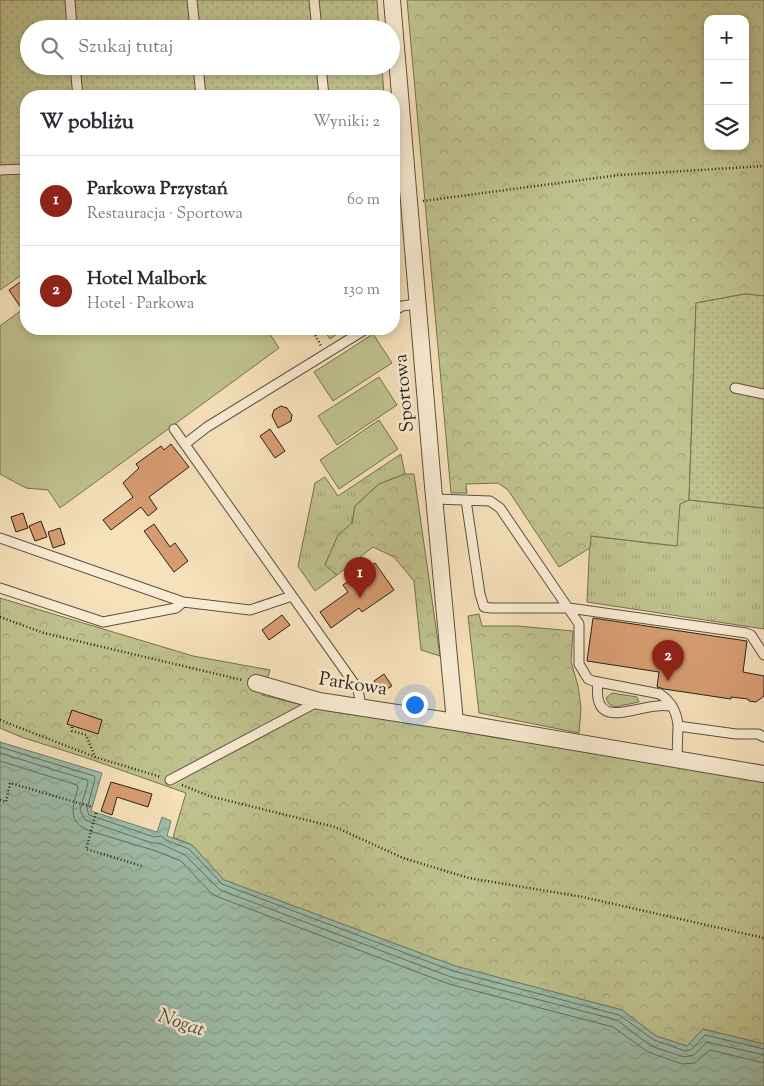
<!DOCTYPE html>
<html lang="pl">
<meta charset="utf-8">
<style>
body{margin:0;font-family:"Sorts Mill Goudy",serif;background:#f7f7f7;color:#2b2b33}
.controls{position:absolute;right:15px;top:15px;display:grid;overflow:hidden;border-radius:10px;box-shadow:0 2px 8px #0003}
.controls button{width:45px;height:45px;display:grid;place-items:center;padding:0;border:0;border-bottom:1px solid #e1e1e2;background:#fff;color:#2b2b33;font:25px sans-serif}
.you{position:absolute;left:414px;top:704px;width:18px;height:18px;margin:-12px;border:4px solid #fff;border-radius:50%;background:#1a73e8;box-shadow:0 0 0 8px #1a73e833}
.badge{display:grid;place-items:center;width:32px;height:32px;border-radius:50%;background:#8f2418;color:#fff;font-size:16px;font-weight:700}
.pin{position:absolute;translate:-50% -41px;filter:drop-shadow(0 1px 2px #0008)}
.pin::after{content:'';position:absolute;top:26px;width:18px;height:15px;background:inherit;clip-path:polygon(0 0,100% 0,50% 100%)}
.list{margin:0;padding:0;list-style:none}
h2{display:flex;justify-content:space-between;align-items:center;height:65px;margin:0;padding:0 20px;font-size:21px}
h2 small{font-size:16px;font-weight:400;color:#7c7c81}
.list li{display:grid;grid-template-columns:32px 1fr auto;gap:15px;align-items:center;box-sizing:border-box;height:90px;padding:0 20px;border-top:1px solid #e1e1e2}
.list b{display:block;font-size:19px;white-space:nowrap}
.list p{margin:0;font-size:16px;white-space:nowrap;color:#7c7c81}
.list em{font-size:16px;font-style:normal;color:#7c7c81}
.icon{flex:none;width:28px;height:28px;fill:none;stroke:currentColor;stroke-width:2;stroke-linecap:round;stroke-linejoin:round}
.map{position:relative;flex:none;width:764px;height:1086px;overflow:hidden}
.search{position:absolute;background:#fff;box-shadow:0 2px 8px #0003;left:20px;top:20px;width:380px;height:55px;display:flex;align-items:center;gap:12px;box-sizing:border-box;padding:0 18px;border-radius:28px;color:#7c7c81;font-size:19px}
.panel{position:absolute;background:#fff;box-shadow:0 2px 8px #0003;left:20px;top:90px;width:380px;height:245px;border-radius:20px}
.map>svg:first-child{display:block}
.grass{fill:url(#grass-tufts);stroke:#747053}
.forest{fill:url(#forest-crowns);stroke:#747053;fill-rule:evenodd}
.garden{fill:url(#garden-dots);stroke:#747053}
.pitch{fill:#bfc28e;stroke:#747053}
.water{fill:url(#water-waves);stroke:#707e70}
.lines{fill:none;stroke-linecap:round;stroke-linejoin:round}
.shore{stroke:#646e61;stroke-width:1}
.building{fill:#d79d71;stroke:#2a1f18}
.service-casing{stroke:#5d5041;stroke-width:11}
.minor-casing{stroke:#5d5041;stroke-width:18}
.path{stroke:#2a1f18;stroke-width:2.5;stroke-dasharray:1 2.5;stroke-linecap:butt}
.service{stroke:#f9ecd3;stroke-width:9}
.minor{stroke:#f9ecd3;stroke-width:16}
.labels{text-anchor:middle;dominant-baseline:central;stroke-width:5;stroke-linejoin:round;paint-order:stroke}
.street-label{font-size:19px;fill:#2a1f18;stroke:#f9ecd3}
.water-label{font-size:20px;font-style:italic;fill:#4d4f44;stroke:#f9ecd3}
</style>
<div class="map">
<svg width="764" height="1086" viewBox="0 0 764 1086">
<defs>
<pattern id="grass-tufts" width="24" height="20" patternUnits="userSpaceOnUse" patternTransform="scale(1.25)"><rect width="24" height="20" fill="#bfc28e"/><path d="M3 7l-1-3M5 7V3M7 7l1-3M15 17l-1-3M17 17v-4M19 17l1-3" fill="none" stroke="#a4a67a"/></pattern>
<pattern id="forest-crowns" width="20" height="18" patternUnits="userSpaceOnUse" patternTransform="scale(1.25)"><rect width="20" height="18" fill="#bfc28e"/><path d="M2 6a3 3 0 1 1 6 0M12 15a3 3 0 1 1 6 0" fill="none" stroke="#a4a67a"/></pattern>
<pattern id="garden-dots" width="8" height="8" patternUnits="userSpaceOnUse" patternTransform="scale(1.25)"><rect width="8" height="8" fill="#bfc28e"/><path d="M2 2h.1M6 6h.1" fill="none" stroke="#a4a67a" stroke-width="1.8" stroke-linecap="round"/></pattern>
<pattern id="water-waves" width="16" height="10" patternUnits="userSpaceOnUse" patternTransform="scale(1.25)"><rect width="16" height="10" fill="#9ebeaa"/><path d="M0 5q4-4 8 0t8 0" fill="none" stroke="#88a392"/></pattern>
</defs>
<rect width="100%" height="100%" fill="#f6e1bb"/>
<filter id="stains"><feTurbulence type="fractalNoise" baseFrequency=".004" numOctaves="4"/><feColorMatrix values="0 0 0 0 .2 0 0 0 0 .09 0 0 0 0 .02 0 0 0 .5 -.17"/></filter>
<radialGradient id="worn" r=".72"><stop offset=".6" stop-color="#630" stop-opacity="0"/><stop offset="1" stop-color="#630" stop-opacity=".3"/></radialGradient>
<path class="grass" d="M401 454 405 474 379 484 355 506 352 523 338 536 325 565 337 575 315 591 298 566 315 483 325 477 338 496Z
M689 500 764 508V629L587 602 590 536 676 546 680 503Z
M612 693 637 697 639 702 615 707 609 704 606 698Z"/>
<path class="forest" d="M407 0H764V296L745 294 696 303 689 500 680 504 677 546 591 536 590 548 559 567 508 490 498 483 466 484 467 493H451ZM708 19H745V146H708Z
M405 474H414L440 656 421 650 414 581 394 557 373 547 337 575 325 565 338 535 352 523 355 506 379 484Z
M0 598 193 656 270 670 262 695 323 710 764 774V1044L703 1029 687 1046 656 1036 622 1010 455 966 224 880 192 845 173 837 186 793 84 757 21 737 0 728Z
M479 614 482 626H517L573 631 571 661 578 686 581 708 579 733 479 713 468 616Z"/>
<path class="garden" d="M0 0H377L379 29H29V66H382L384 96H26V272L0 290Z
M745 294 764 296V508L689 500 696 303Z"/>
<path class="pitch" d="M26 307V329H269L268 331 279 348 60 508 48 490 26 488 0 474V326Z
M323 329H344L330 339Z
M373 334 392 363 333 401 314 372Z
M379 377 397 405 337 445 318 416Z
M379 420 398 449 339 489 320 460Z"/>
<path class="water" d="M0 742 102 773 91 811 157 832 162 817 171 821 167 836 192 845 224 880 455 966 622 1010 656 1036 687 1046 703 1029 764 1044V1086H0Z"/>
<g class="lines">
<path class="shore" d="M0 747 94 776 95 779 87 809 89 815 154 837 161 836 166 840 189 849 222 884 453 971 619 1015 654 1040 685 1051 691 1050 705 1035 764 1049
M0 753 87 780 88 783 80 810 85 820 152 843H159L185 855 220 890 451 977 617 1020 651 1046 684 1057 694 1055 707 1042 764 1055
M0 761 77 785 78 788C73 806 66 822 90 831L156 851 181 861 211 893 218 897 449 984 613 1027 648 1052 682 1064 695 1063 710 1050 764 1063"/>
</g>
<path class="building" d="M26 278V315L9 290Z
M281 406 287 408 292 415 291 421 278 428 272 416 274 410Z
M270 429 285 451 275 458 260 436Z
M171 444 189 467 149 497 157 509 148 516 141 507 111 530 103 520 133 497 123 483 139 468 136 464 161 446 164 450Z
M23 513 28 528 16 532 11 517Z
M41 521 47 537 35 541 29 526Z
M154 524 170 547 175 543 188 561 174 572 144 531Z
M60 528 65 544 53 548 48 532Z
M375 563 394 590 362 612 359 608 331 628 320 612 348 592 343 585Z
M282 615 290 625 269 640 262 630Z
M593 618 747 641 743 672 764 676V696L756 702 749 701 748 699 731 697V699L664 689 657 687 659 672 587 661Z
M384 674 392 686 382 692 374 681Z
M72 710 102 720 98 734 67 724Z
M111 782 152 794 148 807 117 797 112 815 101 811Z"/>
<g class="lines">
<defs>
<path id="service" d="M70 0 72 29
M192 0 195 29
M314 0 317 29
M75 66 78 96
M198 66 201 96
M321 66 324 96
M394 156 404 155
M0 170 26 169
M394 311 402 306 417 304
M735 388 764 394
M174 429 358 689 361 707
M185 444 207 427 366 329
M435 499 490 501 500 508 579 624V664L588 679 593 681 660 694C672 702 677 712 678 726
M466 500 480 594 484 607 491 608H569L746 633 751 635 764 655
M0 538 183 602 250 610 292 596
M0 588 103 622 176 608 183 602
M598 682C592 730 630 708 657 706 662 705 667 706 672 706
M677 759 678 726 736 734H758L764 737
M170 780 319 701"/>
<path id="minor" d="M392 0 433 486 455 722
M256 683 319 701 455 722 764 774"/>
</defs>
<use href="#service" class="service-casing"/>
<use href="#minor" class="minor-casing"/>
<path class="path" d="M423 201 619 175 764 166
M312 329 321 346
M0 617 44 633 242 680
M0 720 95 757 161 777
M72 727V731L86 735 95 757
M182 785 209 796 335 827 403 858 469 878 583 897 764 938
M0 800 6 802 10 783 92 807
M96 813 86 849 142 866"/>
<use href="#service" class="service"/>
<use href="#minor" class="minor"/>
</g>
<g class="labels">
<g class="street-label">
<text transform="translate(405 393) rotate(-95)">Sportowa</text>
<text transform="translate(353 685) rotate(9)">Parkowa</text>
</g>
<g class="water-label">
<text transform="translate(181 1024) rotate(19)">Nogat</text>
</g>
</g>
<rect width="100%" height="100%" filter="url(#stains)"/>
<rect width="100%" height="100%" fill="url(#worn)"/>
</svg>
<div class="controls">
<button>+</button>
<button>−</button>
<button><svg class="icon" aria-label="layers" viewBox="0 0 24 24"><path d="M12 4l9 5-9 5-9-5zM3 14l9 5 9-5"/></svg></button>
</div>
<div class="you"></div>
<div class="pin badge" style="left:360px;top:598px">1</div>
<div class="pin badge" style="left:668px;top:681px">2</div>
<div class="search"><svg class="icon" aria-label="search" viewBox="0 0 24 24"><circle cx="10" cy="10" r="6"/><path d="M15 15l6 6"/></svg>Szukaj tutaj</div>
<section class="panel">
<h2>W pobliżu<small>Wyniki: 2</small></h2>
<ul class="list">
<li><span class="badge">1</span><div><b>Parkowa Przystań</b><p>Restauracja · Sportowa</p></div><em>60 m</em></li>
<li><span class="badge">2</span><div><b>Hotel Malbork</b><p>Hotel · Parkowa</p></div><em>130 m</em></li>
</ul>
</section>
</div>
